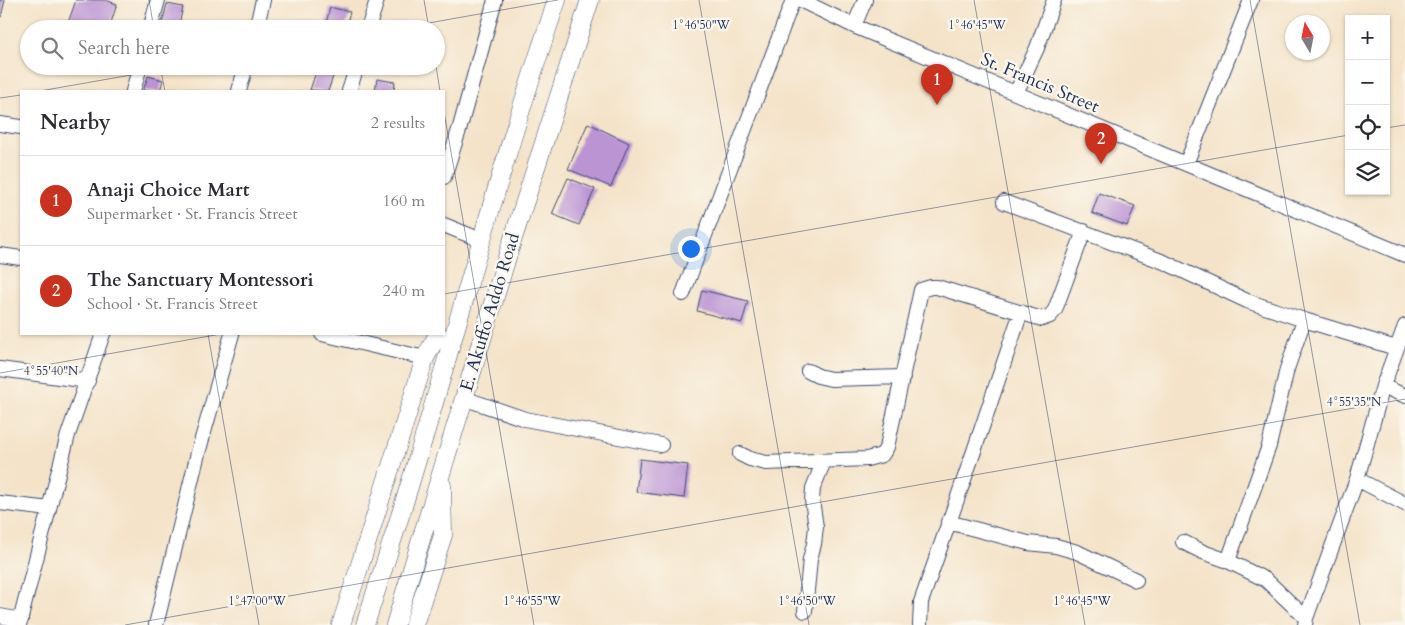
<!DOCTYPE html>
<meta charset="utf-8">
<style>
body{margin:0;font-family:Cardo,serif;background:#f7f7f7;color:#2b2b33}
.controls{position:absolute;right:15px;top:15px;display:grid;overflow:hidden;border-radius:0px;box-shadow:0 1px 4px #0004}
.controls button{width:45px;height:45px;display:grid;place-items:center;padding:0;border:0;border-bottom:1px solid #e1e1e2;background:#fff;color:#2b2b33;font:25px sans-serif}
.compass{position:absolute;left:1285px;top:15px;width:45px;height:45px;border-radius:50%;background:#fff;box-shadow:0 1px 4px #0004;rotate:350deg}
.you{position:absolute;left:690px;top:248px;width:18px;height:18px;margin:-12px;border:4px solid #fff;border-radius:50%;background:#1a73e8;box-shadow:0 0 0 8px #1a73e833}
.badge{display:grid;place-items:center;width:32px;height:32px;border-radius:50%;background:#c8321e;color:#fff;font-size:16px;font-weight:700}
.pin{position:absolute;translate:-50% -41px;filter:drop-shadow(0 1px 2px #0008)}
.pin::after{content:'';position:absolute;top:26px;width:18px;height:15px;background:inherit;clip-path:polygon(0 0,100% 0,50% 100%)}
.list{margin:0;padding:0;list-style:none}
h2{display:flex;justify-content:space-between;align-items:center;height:65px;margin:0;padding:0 20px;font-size:21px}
h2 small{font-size:16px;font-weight:400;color:#7c7c81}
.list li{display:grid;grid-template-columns:32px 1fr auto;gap:15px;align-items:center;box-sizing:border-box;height:90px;padding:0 20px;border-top:1px solid #e1e1e2}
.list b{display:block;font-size:19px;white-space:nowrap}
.list p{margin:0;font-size:16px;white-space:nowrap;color:#7c7c81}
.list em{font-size:16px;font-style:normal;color:#7c7c81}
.icon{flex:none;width:28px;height:28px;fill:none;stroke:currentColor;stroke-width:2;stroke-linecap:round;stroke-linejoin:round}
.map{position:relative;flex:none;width:1405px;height:625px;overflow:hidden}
.search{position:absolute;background:#fff;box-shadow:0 1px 4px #0004;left:20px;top:20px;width:425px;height:55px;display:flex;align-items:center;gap:12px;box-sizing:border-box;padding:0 18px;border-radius:28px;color:#7c7c81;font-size:19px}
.panel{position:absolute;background:#fff;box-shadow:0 1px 4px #0004;left:20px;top:90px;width:425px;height:245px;border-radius:0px}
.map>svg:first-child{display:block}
.building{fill:#bb94d4}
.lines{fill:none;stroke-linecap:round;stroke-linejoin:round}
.minor-casing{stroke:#3c4a6e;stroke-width:16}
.major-casing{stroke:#3c4a6e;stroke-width:19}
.minor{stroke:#fff;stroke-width:14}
.major{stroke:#fff;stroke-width:18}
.ticks{fill:none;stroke:#1b2f5e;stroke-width:1;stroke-opacity:0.45}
.labels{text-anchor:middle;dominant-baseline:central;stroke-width:4.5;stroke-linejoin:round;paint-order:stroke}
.street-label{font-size:18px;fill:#1b2f5e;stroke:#fbf7ec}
.ticks-label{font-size:12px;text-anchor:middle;fill:#1b2f5e;stroke:#fbf7ec;stroke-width:4.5;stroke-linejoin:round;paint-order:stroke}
</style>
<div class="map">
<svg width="1405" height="625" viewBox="0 0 1405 625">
<rect width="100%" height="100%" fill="#fbf7ec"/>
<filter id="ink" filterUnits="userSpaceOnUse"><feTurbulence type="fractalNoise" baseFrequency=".02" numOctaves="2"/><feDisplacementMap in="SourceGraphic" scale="10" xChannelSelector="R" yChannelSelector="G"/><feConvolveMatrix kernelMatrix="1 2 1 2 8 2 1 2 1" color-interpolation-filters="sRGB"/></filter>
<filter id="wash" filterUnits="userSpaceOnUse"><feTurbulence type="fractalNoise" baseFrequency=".0096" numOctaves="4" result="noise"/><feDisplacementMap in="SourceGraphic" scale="20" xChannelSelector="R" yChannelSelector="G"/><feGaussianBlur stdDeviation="1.12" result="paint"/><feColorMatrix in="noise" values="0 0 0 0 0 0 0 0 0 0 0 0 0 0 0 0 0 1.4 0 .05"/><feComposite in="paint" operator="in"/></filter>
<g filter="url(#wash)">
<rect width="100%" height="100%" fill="#f4e3c9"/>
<g id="blocks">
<path class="building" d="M0 0H5L1 17H0Z
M76 0H105L117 4 109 29H66Z
M167 4 183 7 178 29 161 27Z
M330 7 350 12 345 29H325Z
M318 66 336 68 328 91 310 90Z
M148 76 163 80 160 91H143Z
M377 79 395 82 394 91H375Z
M588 123 629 143 611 187 568 169Z
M568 178 595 189 579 225 552 214Z
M1099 193 1135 206 1127 226 1092 213Z
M702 290 748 301 742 323 697 311Z
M640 459 688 465 684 498 636 492Z"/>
</g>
</g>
<g filter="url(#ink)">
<use href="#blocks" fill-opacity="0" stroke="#3c4a6e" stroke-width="1"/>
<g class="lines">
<defs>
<path id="minor" d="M800 0 854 26 1405 255
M854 26 865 0
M150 29 158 0
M256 29 263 0
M368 29 377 0
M133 91 140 66
M239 91 246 66
M349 91 357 66
M1016 93 1037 48 1054 0
M0 124 21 127
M1186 164 1251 0
M444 177 460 127 495 0
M1004 202 1164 262 1247 301 1304 320 1396 348
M444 225 481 240
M0 255 21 258
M683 294 793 0
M1405 326 1383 386 1357 479 1405 504
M322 334 425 358
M0 369 88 381
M808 371 818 376 831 379 903 377
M1383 386 1405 396
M463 398 525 419 661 445
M740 454 750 459 766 463 867 459 882 455 887 447 921 290 931 287H937L1042 319 1050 316 1055 310 1084 231
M0 503 49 509
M948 522 1028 543 1056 546 1077 552 1136 580
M1183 542 1203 552 1228 561 1269 446 1287 369 1304 320
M1228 561 1266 580 1306 618 1305 625
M805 611 810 559 814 544 816 527 812 500 813 488 824 461
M0 616 21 620
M1306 618 1357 479
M19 625 68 435 103 334
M156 625 198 453 232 334
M920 625 921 602 974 451 1021 312"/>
<path id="major" d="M341 625 425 358 438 334
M365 625C381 576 397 527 412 477 460 318 503 157 557 0
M395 625 508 254 590 0
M414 625 443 535 442 485"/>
</defs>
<use href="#minor" class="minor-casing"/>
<use href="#major" class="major-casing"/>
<use href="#minor" class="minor"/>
<use href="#major" class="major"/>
</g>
</g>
<path class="ticks" d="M149 0 154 29M424 0 429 29M699 0 809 625M974 0 1085 625M1250 0 1360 625M395 29 558 0M160 66 165 91M436 66 440 91M40 91 182 66M0 98 21 95M444 112 534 625M1386 128 1405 125M444 294 1349 135M208 334 259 625M0 373 221 334M125 625 1405 399"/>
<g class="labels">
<g class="street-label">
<text transform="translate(1040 83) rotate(23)">St. Francis Street</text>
<text transform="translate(490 312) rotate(-73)">E. Akuffo Addo Road</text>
</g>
</g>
<g class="ticks-label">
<text x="701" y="29">1°46'50"W</text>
<text x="977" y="29">1°46'45"W</text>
<text x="51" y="375">4°55'40"N</text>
<text x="1354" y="406">4°55'35"N</text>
<text x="257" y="605">1°47'00"W</text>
<text x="532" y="605">1°46'55"W</text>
<text x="807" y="605">1°46'50"W</text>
<text x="1082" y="605">1°46'45"W</text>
</g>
</svg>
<div class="controls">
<button>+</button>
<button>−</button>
<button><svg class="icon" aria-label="locate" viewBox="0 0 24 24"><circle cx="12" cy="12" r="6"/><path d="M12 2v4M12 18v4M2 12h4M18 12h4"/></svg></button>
<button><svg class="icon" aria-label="layers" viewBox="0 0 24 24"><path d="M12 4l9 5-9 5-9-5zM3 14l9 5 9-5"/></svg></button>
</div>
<svg class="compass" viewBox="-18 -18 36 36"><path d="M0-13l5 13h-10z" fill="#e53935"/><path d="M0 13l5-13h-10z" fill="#7c7c81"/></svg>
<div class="you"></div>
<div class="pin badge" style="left:937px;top:105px">1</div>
<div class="pin badge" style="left:1101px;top:164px">2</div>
<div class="search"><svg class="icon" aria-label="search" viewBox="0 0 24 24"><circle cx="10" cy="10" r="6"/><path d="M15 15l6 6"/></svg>Search here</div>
<section class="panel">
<h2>Nearby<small>2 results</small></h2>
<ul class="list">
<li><span class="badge">1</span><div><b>Anaji Choice Mart</b><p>Supermarket · St. Francis Street</p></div><em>160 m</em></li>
<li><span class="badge">2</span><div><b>The Sanctuary Montessori</b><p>School · St. Francis Street</p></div><em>240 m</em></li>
</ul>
</section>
</div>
